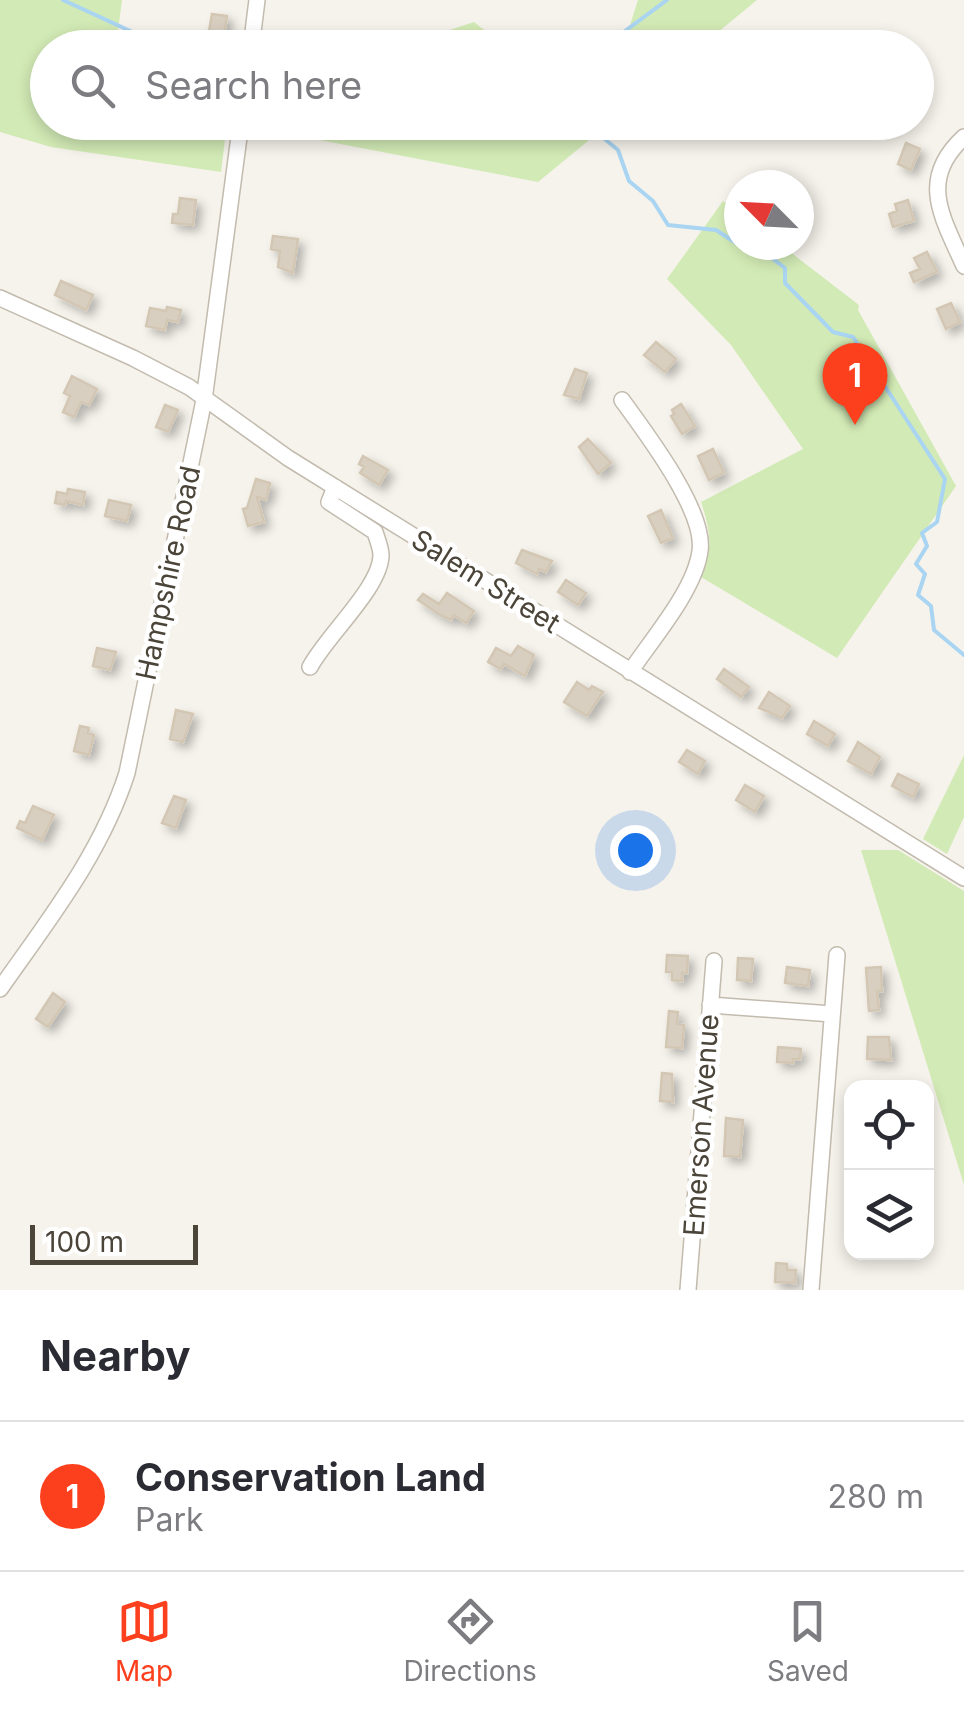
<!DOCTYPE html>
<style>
body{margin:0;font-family:Inter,sans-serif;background:#f7f7f7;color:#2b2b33}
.controls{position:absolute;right:30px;bottom:30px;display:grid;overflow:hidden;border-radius:20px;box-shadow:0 5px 15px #0003}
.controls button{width:90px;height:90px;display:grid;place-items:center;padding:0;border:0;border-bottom:2px solid #e1e1e2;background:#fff;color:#2b2b33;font:50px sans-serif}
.compass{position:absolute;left:724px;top:170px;width:90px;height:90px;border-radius:50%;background:#fff;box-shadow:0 5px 15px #0003;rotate:294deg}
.scale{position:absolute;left:30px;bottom:25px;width:168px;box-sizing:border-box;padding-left:10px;border:5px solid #4b4439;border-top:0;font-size:28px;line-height:35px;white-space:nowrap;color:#4b4439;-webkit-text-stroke:8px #fff;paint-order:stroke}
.you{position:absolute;left:635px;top:850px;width:35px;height:35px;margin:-25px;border:8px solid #fff;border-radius:50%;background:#1a73e8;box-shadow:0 0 0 15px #1a73e833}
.badge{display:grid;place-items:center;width:65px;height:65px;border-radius:50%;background:#fc3f1d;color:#fff;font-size:32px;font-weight:700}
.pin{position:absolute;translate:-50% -82px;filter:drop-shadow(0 2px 5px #0008)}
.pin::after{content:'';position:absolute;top:52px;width:35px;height:30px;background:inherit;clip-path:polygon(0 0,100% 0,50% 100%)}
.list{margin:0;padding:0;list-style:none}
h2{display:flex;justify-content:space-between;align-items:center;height:130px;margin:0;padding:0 40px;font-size:42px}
h2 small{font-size:32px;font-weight:400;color:#7c7c81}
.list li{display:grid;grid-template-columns:65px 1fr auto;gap:30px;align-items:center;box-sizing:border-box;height:150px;padding:0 40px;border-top:2px solid #e1e1e2}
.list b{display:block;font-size:38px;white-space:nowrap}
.list p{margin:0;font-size:32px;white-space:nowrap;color:#7c7c81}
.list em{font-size:32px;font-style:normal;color:#7c7c81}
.icon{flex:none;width:55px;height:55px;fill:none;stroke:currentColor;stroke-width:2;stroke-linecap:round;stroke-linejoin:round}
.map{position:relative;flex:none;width:964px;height:1290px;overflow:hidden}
.search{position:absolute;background:#fff;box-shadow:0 5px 15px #0003;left:30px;right:30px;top:30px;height:110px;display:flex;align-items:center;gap:25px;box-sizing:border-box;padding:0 35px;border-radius:55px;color:#7c7c81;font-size:38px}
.sheet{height:280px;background:#fff}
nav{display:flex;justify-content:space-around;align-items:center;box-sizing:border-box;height:140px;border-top:2px solid #e1e1e2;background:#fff;font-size:28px;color:#7c7c81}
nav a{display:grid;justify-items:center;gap:5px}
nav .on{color:#fc3f1d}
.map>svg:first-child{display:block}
.green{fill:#d2eab5}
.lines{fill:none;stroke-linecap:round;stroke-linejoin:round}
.stream{stroke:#a9d4f2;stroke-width:4}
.building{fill:#d8cfc1;stroke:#d3c7b4;stroke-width:2.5;filter:url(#shadow)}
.minor-casing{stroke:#c2bbae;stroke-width:18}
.minor{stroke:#fff;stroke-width:15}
.labels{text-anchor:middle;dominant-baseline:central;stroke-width:9;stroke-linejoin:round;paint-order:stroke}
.street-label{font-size:28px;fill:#4b4439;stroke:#fff}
</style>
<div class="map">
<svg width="964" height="1290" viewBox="0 0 964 1290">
<defs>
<filter id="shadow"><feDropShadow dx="5.5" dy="5.5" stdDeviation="5" flood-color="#0004"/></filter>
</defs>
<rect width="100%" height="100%" fill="#f6f3ec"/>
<path class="green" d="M0 0H122L116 47 48 48V122L227 123 221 172 51 147 0 132Z
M638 0H757L700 47H623Z
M474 22 506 47H398Z
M262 123V122L610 123 538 182 262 129Z
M723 201 739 213V245H781L859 305 858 310 956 486 837 658 701 577C714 550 710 529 701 502L803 449 731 345 667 279Z
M964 755V817L947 854 923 839Z
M861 850H898L964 891V1185Z"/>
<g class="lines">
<path class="stream" d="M63 0 167 48
M602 48 667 0
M584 122 618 150 629 181 653 201 668 225 716 230 739 245
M739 245 754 254 760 249 785 268V283L833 332 853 337 945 479 937 522 922 533 927 546 916 564 925 574 918 595 931 606 934 630 964 655"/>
</g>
<path class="building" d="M212 14 227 16 223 40 208 37Z
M906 143 920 149 911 170 898 164Z
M180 198 196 200 193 225 172 223 173 214H178Z
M908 200 914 221 893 227 889 214 897 211 895 204Z
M273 236 298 239 293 273 278 267 280 251 271 249Z
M927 252 937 272 914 282 910 273 920 269 914 258Z
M61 281 93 295 86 310 55 295Z
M951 303 960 322 946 329 937 309Z
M167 307 181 310 178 322 167 320 165 330 146 326 150 308 166 311Z
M656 342 676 359 665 372 644 355Z
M575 369 587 373 579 399 564 395Z
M72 376 97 389 89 405 81 402 74 417 63 412 70 396 64 393Z
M681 404 695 426 682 434 671 416 674 414 672 410Z
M165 405 178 410 168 432 156 427Z
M588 439 611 463 598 474 579 447Z
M713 449 724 473 709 480 698 456Z
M363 456 388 470 379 485 360 473 364 467 359 464Z
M256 479 270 483 266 500 257 497 264 522 248 526 243 509 247 508Z
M68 489 85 492 83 505 66 501 65 505 55 503 57 492 67 494Z
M109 500 131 505 127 521 105 516Z
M661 510 673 538 661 543 648 516Z
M522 550 552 561 546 572 539 569 537 574 516 563Z
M566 580 586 593 578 605 558 592Z
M447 593 474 611 466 623 454 615 451 620 440 615 418 600 423 594 439 604Z
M518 646 534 655 525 676 504 664 501 669 488 662 496 648 511 656Z
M97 648 116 652 110 670 93 666Z
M724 669 749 687 741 697 717 679Z
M577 682 589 690 592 686 603 692 587 716 564 702Z
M769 692 790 706 782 718 759 708Z
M176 710 193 714 183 742 170 739Z
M814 721 835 734 828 746 807 734Z
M80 726 89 728 88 733 94 735 89 755 74 751Z
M858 742 880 757 871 774 848 761Z
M687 750 705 761 698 774 679 762Z
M898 774 919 784 913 797 892 786Z
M745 785 764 796 755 812 736 800Z
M174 796 186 800 176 828 162 823Z
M33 806 54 815 42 840 17 828 20 821 25 823Z
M667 955 688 956 687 973H682V981L672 980V972H666Z
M738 958 753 959 751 981 737 980Z
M787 967 810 970 808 986 785 983Z
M881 967 882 991H877L879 1010 869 1011 866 968Z
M53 993 65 1002 48 1027 36 1019Z
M669 1011 678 1012 677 1024 684 1025 682 1048 666 1047Z
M868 1037H889L891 1060 867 1059Z
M778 1047 801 1049 800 1059H793V1063L777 1062Z
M662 1073 672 1074 673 1102 660 1101Z
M726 1118 743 1120 740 1157 724 1156Z
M776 1263 787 1264V1270H796L795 1283 775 1282Z"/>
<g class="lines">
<defs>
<path id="minor" d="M251 48 257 0
M964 137C917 180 943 218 964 266
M0 298 133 358 189 387 288 458 964 878
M622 400C645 432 706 511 700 551 695 590 652 639 630 672
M310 667C327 635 381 587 381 555 381 548 377 539 375 532L329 502 335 487
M0 989C49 919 101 854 127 773L204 400 241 122
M710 1005 832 1014
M688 1290 714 961
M811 1290 837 955"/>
</defs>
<use href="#minor" class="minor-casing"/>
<use href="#minor" class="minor"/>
</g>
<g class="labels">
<g class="street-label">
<text transform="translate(168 573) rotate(-78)">Hampshire Road</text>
<text transform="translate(486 581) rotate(32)">Salem Street</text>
<text transform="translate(701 1125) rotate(-86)">Emerson Avenue</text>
</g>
</g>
</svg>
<div class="controls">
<button><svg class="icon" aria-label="locate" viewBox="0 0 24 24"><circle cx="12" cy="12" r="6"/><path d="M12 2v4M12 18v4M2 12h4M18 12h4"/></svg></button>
<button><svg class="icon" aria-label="layers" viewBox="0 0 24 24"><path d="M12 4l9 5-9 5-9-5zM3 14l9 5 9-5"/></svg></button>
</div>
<svg class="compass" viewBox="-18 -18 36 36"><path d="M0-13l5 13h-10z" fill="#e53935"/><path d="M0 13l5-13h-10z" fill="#7c7c81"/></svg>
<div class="scale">100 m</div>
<div class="you"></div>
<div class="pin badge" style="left:855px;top:425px">1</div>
<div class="search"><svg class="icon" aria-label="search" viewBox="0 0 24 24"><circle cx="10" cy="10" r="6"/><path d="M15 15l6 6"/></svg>Search here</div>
</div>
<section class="sheet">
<h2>Nearby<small></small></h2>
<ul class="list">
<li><span class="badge">1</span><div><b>Conservation Land</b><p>Park</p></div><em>280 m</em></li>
</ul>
</section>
<nav>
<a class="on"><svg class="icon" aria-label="map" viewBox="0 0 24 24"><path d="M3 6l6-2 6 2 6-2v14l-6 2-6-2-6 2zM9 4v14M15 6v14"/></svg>Map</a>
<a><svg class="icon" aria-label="directions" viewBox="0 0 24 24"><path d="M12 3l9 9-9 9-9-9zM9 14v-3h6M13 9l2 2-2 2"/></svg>Directions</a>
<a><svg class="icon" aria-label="saved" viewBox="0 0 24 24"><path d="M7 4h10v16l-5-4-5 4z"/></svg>Saved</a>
</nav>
